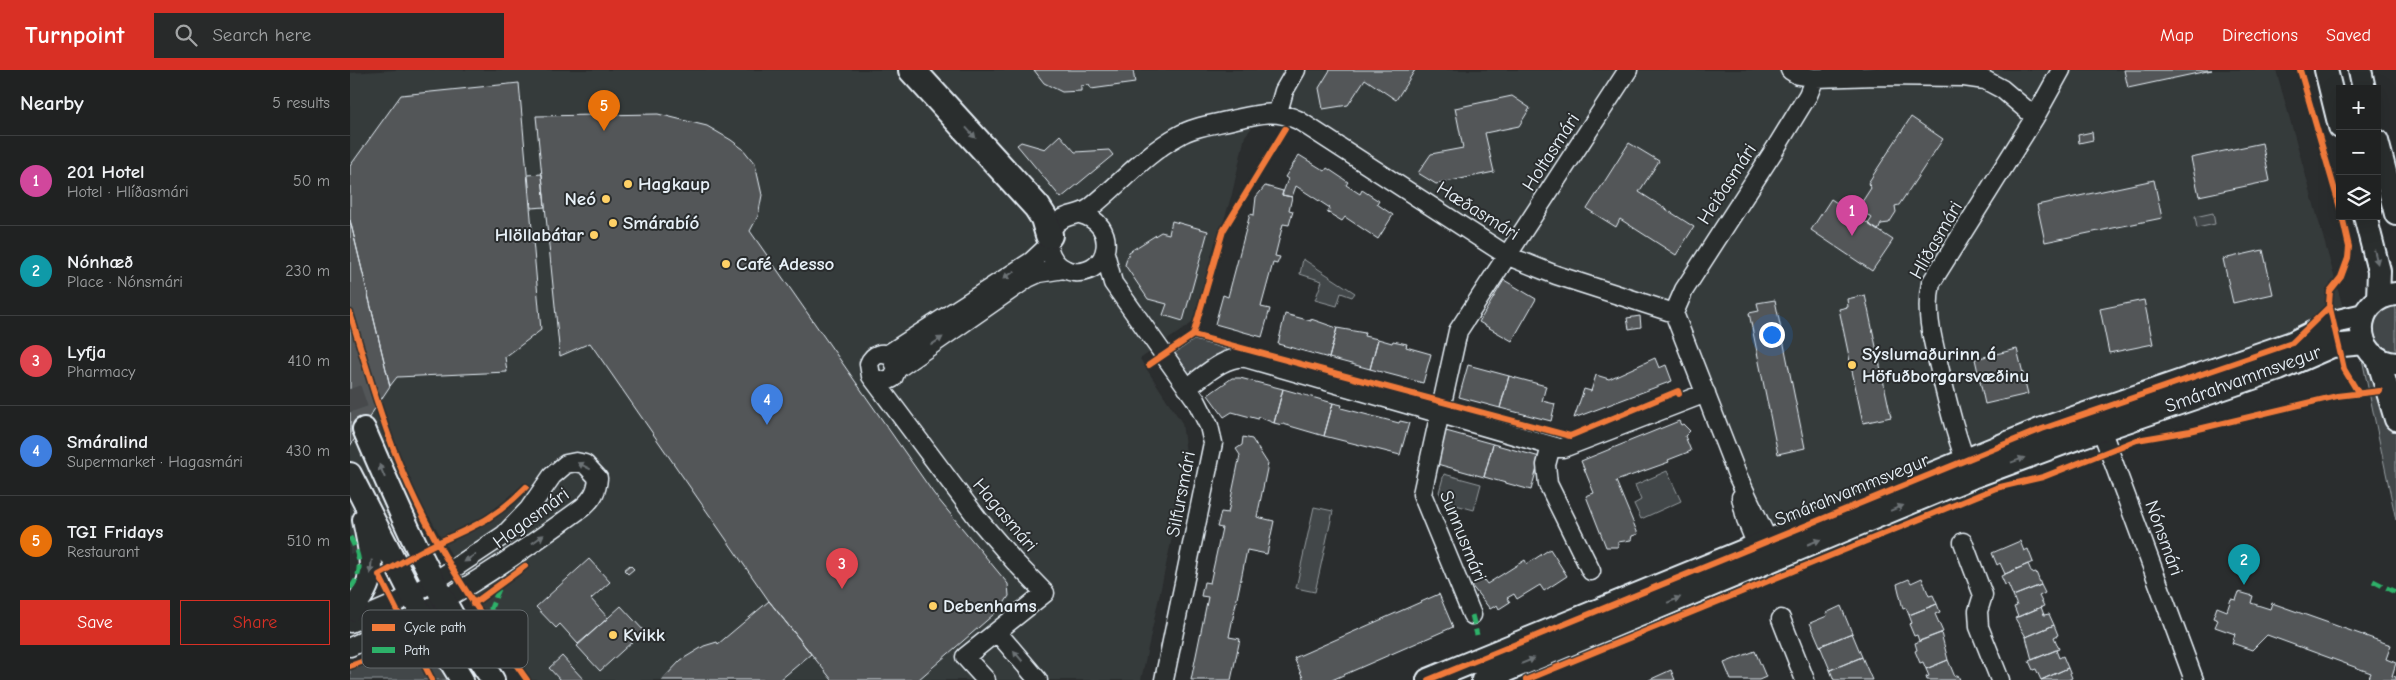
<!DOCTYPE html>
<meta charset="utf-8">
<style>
body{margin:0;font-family:"Comic Neue",sans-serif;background:#282a2a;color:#f1f3f6}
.controls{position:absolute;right:15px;top:15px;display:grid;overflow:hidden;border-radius:0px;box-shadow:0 5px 20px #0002}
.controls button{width:45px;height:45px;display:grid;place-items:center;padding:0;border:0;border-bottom:1px solid #3d3f40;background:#202222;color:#f1f3f6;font:25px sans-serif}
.you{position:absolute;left:1421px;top:264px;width:18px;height:18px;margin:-12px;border:4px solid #fff;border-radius:50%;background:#1a73e8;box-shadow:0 0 0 8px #1a73e833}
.badge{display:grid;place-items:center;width:32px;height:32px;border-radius:50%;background:#d93025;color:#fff;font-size:16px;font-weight:700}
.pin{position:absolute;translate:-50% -41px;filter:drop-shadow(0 1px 2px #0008)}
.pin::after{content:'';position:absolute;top:26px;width:18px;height:15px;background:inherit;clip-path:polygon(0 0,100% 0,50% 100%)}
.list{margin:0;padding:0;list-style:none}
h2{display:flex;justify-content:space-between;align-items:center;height:65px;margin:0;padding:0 20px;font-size:21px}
h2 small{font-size:16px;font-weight:400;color:#a2a4a5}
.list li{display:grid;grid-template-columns:32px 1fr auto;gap:15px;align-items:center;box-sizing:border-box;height:90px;padding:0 20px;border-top:1px solid #3d3f40}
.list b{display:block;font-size:19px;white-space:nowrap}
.list p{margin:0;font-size:16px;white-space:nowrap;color:#a2a4a5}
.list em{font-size:16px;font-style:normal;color:#a2a4a5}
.actions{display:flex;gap:10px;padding:15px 20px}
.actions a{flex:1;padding:11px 0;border:1px solid #d93025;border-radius:0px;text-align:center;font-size:18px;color:#d93025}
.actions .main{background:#d93025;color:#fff}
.icon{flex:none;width:28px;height:28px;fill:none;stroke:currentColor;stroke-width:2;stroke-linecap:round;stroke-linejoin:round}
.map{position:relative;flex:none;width:2046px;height:610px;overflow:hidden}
header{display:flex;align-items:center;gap:30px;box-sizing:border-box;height:70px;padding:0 25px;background:#d93025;color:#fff}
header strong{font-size:24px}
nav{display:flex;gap:28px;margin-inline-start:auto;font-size:18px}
.search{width:350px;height:45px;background:#282a2a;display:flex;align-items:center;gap:12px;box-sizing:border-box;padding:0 18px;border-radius:0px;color:#a2a4a5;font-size:19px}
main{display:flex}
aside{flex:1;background:#202222}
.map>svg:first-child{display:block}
.built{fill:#363a3b}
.green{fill:#424648;stroke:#959ca0}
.building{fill:#535759;stroke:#e8f1f8}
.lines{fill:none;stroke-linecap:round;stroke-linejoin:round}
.major-tunnel{stroke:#464a4c;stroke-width:22;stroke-dasharray:22 11;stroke-linecap:butt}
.minor-casing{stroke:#e8f1f8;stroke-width:21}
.major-casing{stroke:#e8f1f8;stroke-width:26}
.highway-casing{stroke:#e8f1f8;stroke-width:30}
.minor{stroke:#2a2d2e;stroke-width:18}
.major{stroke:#2a2d2e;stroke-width:22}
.highway{stroke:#2a2d2e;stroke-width:26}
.quiet{stroke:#2db169;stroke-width:5;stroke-dasharray:10 5;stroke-linecap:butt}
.cycleway-casing{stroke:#2a2d2e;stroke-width:9}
.cycleway{stroke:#f17a3a;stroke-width:6}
.oneway{fill:#6c7275}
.poi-dot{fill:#ffd166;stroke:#2a2d2e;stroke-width:2}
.labels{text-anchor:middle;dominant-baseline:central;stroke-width:4;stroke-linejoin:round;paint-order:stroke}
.street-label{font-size:19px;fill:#e8f1f8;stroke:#2a2d2e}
.poi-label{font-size:19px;font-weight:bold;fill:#e8f1f8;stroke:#2a2d2e;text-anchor:start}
.key{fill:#2a2d2e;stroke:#63686b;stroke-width:1}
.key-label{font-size:14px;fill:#e8f1f8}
</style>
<header>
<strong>Turnpoint</strong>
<div class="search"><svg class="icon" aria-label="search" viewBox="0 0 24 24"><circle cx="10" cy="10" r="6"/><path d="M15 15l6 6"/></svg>Search here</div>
<nav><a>Map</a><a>Directions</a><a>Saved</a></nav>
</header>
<main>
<aside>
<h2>Nearby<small>5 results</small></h2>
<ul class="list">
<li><span class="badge" style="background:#d1479c">1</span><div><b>201 Hotel</b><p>Hotel · Hlíðasmári</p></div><em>50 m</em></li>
<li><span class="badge" style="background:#0f9aa8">2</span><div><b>Nónhæð</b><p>Place · Nónsmári</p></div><em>230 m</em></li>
<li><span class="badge" style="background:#e0444e">3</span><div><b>Lyfja</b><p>Pharmacy</p></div><em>410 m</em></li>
<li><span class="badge" style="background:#3f7fe0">4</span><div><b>Smáralind</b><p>Supermarket · Hagasmári</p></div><em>430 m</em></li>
<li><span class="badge" style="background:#e8710a">5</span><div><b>TGI Fridays</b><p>Restaurant</p></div><em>510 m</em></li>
</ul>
<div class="actions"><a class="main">Save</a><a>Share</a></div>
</aside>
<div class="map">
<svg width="2046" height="610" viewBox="0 0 2046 610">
<rect width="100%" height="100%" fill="#2a2d2e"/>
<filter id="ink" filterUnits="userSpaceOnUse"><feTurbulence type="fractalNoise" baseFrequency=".02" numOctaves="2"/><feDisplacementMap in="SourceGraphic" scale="10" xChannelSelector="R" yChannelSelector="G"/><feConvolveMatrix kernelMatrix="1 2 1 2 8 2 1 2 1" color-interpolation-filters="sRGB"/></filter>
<g filter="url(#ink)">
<path class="built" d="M45 0H1926L1999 259 1681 375 1420 482 1320 252 1296 242 1197 215 1139 185 944 55 922 50 905 54 895 66 882 124 842 253 790 289 832 353 836 383 828 440 791 610H181L133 540 79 446 0 484V3Z"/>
<path class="green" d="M1863 143 1865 154 1847 158 1845 147Z
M953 189 1005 223 1002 227 991 223 987 236 965 230 972 211 950 204Z
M2046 231V287L2024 275C2019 244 2018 246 2046 231Z
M844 270 876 279 836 306 822 285Z
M2012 289C2027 305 2043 340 2046 361 2046 389 2046 422 2046 450Z
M1317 401 1331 431 1291 449 1284 434 1291 430 1285 415Z
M1094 404 1131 414 1124 440 1095 432 1089 422Z
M964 437 983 441 965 522 946 518Z
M39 580C70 584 88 581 105 610H0V594Z"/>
<path class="building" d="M684 0H783L785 13 741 19 739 15 731 16V21L712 22 694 13Z
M980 0H1065L1046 30 1015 9 998 35 973 39 969 18Z
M1774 0H1862L1778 18Z
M169 13 191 260 155 287 157 302 47 307 40 316 0 150V96L51 25Z
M1162 26 1180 38 1169 56 1135 63 1144 102 1086 114 1068 103 1081 84 1113 78 1105 38Z
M308 44 357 56 381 70 393 79 405 94 412 125 408 146 400 161 584 424 658 514 659 526 651 538 568 610H482L419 531 240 273 210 286 186 46Z
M1561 47 1593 69 1549 135 1545 136 1546 142 1539 153 1531 154 1528 161 1518 154 1522 148 1508 138 1521 118 1518 113Z
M1742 62 1743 70 1729 73 1728 65Z
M710 65 725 82 759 80 763 85 711 128 667 75 671 72 695 79Z
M1279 73 1309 91 1289 122 1344 157 1326 185 1270 149 1266 157 1237 139Z
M1912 73 1920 111 1849 126 1841 88Z
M949 85 975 101 977 98 998 112 996 115 1010 124 1012 120 1029 131 1027 134 1043 145 1028 169 995 147 992 151 977 142 980 138 946 116 942 127 932 125 938 109 935 107Z
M192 104 195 137 181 138 178 105Z
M1804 110 1812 148 1695 172 1687 135Z
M915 116 933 121 932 125 942 127 939 140 943 141 939 155 933 154 925 186 930 187 927 194 923 193 911 237 920 239 912 267 865 254 873 225 878 227 900 144 904 145 906 127Z
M1481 129 1543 170 1522 201 1461 160Z
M0 150 40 316 0 376Z
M822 151 858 161 833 251 813 245 817 234 798 229 775 195 779 182 811 162 819 164Z
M1913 180 1923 224 1883 233 1873 189Z
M1154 210 1186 229 1162 271 1129 252Z
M1515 225 1541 347 1513 353 1489 239 1498 237 1497 229Z
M1425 230 1455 378 1428 384 1399 243 1409 241 1407 233Z
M1794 230 1803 274 1759 283 1750 239Z
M935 244 961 251V249L987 258 979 288 928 274Z
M1290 246 1291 257 1279 259 1277 248Z
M987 258 1015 263 1014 266 1028 269 1020 299 979 288Z
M1028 269 1042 273 1043 271 1057 274 1056 277 1081 284 1073 313 1020 299Z
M1667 279 1678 324 1635 334 1625 289Z
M1305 288 1309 298 1316 295 1322 311 1224 348 1234 319 1241 321 1246 305 1259 309Z
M1118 295 1159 306 1150 338 1109 327Z
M1159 306 1196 316 1192 331 1205 334 1201 351 1150 338Z
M882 308H890L933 319 924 353 909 347 908 349 882 342 874 347 858 325Z
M933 319 983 333 974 366 933 354 932 355 924 353Z
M983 333 992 335 991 338 1049 353 1050 351 1059 353 1050 385 974 366Z
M1329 351 1331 355 1333 354 1340 361 1335 366 1341 381 1318 390 1319 392 1266 411 1288 464 1282 466 1281 470 1268 472V477H1256L1236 426 1244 423 1231 391Z
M1096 361 1143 374 1134 407 1087 394Z
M893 367 902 369 918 394 907 447 924 451 917 484 897 480 879 567 890 569 881 610H841L858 527 851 526 854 512 860 513 872 458 867 457 871 442 878 443 890 385 886 379 892 375Z
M1143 374 1190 387 1181 420 1134 407Z
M1670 471 1674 481 1678 479 1683 492 1655 504 1650 493 1647 495 1642 483Z
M1200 479 1217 506 1194 521 1190 515 1167 529 1164 524 1157 528 1160 532 1149 539 1147 535 1140 539 1121 515 1132 507 1137 514 1175 490 1177 494Z
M239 489 260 512 241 529 258 548 228 574 210 554 206 558 186 537Z
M1678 494 1682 503 1686 502 1691 515 1663 526 1658 514 1655 515 1651 506Z
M280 495 284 499 278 504 274 500Z
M1572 508 1579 526 1583 525 1587 534 1559 545 1556 538 1553 539 1547 514 1559 509 1561 513Z
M1691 515 1695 523 1689 526 1694 536 1668 547 1664 537 1667 536 1663 526Z
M1889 522 1903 526 1901 533 1920 539 1922 533 2041 575 2036 589 2046 593 2042 606 2046 607V610H2018L2021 603 1917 565 1902 580 1882 573 1885 564 1865 557 1868 550 1863 548 1867 537 1877 541 1881 529 1886 530Z
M1089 524 1103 557 982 610H954L944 588Z
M419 531 461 584 430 610H312L331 590 354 576 367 572 368 574Z
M1587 534 1590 542 1585 544 1593 562 1569 571 1567 565 1564 566 1559 554 1562 553 1559 545Z
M271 536 294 561 250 601 227 576Z
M1491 536 1502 563 1470 576 1460 553 1477 546 1476 543Z
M1691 537 1694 545 1699 544 1704 555 1676 567 1665 548Z
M1704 555 1708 565 1704 567 1709 579 1682 590 1676 567Z
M1502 563 1512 587 1480 600 1470 576Z
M1591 563 1598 590 1576 599 1573 592 1570 593 1565 581 1567 580 1565 573Z
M1706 580 1709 588 1713 586 1718 598 1691 610 1686 599 1683 600 1679 591Z
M1405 581 1416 607 1409 610H1381L1374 593Z
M212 586 234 610H210L199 598Z
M1512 587 1522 610H1484L1480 600Z
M1598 590 1605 607 1608 605 1610 610H1577L1576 607 1579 606 1576 599Z
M1718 598 1722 608 1718 610H1691Z
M1321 600 1325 610H1299Z"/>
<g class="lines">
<path class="major-tunnel" d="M0 319 14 359"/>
<defs>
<path id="minor" d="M1440 0 1448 5 1465 8 1527 6 1614 7 1635 10 1652 19 1685 47
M928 42 934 21 946 0
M730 144C769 153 761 205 724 202 702 199 691 174 704 156 714 143 728 147 740 138 769 115 795 84 828 66 844 56 867 54 886 49 908 44 926 39 948 50L1158 186 1206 205 1324 243 1388 407 1423 481
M755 183 763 213 846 330 859 356 863 373 814 610
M1324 243 1334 220 1425 79 1458 25 1465 8
M538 284 682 191 698 176
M547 299 678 208 689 203 714 199
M523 308 535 312 543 308 547 299 542 287C532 281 523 284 519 294L521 306 628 449 664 491 695 523 615 587 636 610
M837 318C854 306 875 285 896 288L1209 378H1213L1356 323
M1747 348 1844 610
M1201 376 1196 395 1198 414 1241 501
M1620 402C1607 371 1599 338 1591 305 1584 274 1574 245 1581 213L1685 47 1711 0
M1391 427 1396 449 1412 488
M1613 472 1633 525 1628 541 1629 557 1650 610
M1122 545 1072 424 1108 261 1278 0
M1431 549 1455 610
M0 553 44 534 85 511 154 465 179 439 202 406 216 394 226 392 235 394 248 408C247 421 243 428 233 437 158 492 87 540 0 577
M647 562 688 610"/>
<path id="major" d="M1976 0 1990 57
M2010 0 2014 19
M2027 71 2046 144
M2015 146 2029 201 2028 229
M2046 224C2000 228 2001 290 2046 294
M2028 289 2046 349
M14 359C51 445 89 533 143 610
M0 404 71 543 112 610
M0 540C30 510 21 486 14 450
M1078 610 1692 359 1942 273 1984 252 2014 245
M1133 610 1622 407 1730 367 1929 299 1982 276 2014 273"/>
<path id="highway" d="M562 0 687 137 694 148 699 165"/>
</defs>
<use href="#minor" class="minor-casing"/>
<use href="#major" class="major-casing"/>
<use href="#highway" class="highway-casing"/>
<use href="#minor" class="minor"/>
<use href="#major" class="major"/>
<use href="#highway" class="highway"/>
<path class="quiet" d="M0 467C9 484 15 503 0 518
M2023 511 2045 522 2046 524
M1122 545 1127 565
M142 557 141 538 149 519"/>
<defs>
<path id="cycleway" d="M1950 0 1990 138
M1992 146 1999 177 1998 188 1991 207 1980 221 1979 234 1994 299 2009 324
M0 243C15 291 28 341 47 388 78 468 127 540 177 610
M843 265 873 161 935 59
M799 295 843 265 1220 366 1328 321 1329 324
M123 534 175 496
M0 596 64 573
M82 610 29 505C46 496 63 485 81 476 121 457 143 451 176 417
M1078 610 1692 359 1942 273 1980 236
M1176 610 1646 418 1693 407 1787 370 1840 361 1987 326 2030 321"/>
</defs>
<use href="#cycleway" class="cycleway-casing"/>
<use href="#cycleway" class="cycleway"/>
</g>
<defs><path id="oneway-solid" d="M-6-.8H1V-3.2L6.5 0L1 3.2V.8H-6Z" transform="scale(1.25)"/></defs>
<g class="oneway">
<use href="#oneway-solid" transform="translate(621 63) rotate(48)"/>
<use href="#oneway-solid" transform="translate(2026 187) rotate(76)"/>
<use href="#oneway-solid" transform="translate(659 205) rotate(147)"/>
<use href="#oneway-solid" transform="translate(587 271) rotate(-34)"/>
<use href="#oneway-solid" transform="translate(1668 390) rotate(-20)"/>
<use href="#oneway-solid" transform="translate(234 396) rotate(-153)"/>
<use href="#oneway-solid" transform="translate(32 401) rotate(-113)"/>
<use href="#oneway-solid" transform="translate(1547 438) rotate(-22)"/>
<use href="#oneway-solid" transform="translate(188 469) rotate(-36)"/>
<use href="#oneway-solid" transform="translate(1464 472) rotate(-22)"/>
<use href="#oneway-solid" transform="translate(120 488) rotate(146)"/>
<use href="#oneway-solid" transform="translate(21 497) rotate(96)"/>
<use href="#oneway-solid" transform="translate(1324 530) rotate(-23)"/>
<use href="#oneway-solid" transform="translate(668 586) rotate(-130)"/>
<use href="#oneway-solid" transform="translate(1178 591) rotate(-23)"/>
</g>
</g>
<g class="poi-dot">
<circle cx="278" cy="114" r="5"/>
<circle cx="256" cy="129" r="5"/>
<circle cx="263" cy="153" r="5"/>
<circle cx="244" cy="165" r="5"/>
<circle cx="376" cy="194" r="5"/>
<circle cx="1502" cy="295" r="5"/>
<circle cx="583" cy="536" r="5"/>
<circle cx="263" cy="565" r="5"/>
</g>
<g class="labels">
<g class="street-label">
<text transform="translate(1201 82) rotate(-57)">Holtasmári</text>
<text transform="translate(1377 114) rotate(-57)">Heiðasmári</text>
<text transform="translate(1128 141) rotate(32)">Hæðasmári</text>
<text transform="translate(1586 170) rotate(-60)">Hlíðasmári</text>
<text transform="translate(1893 309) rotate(-20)">Smárahvammsvegur</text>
<text transform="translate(1502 420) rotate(-22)">Smárahvammsvegur</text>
<text transform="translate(831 424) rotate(-79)">Silfursmári</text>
<text transform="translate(655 445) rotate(50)">Hagasmári</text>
<text transform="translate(181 448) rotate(-36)">Hagasmári</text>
<text transform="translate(1113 466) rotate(68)">Sunnusmári</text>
<text transform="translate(1814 468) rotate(70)">Nónsmári</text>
</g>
<g class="poi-label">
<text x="288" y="114">Hagkaup</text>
<text x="246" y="129" text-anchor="end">Neó</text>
<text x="273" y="153">Smárabíó</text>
<text x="234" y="165" text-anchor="end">Hlöllabátar</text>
<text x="386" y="194">Café Adesso</text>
<text x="1512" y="284">Sýslumaðurinn á<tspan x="1512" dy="22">Höfuðborgarsvæðinu</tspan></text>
<text x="593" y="536">Debenhams</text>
<text x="273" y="565">Kvikk</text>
</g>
</g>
<rect x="12" y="540" width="166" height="58" rx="8" class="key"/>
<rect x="22" y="554" width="23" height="7" fill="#f17a3a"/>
<rect x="22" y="577" width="23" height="6" fill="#2db169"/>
<g class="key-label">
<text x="54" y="562">Cycle path</text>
<text x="54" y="585">Path</text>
</g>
</svg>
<div class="controls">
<button>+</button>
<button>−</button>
<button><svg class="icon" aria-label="layers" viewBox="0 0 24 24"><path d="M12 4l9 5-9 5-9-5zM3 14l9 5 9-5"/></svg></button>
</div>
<div class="you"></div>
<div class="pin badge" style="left:1502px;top:166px;background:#d1479c">1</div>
<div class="pin badge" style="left:1894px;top:515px;background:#0f9aa8">2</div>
<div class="pin badge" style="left:492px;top:519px;background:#e0444e">3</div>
<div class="pin badge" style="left:417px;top:355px;background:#3f7fe0">4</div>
<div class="pin badge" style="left:254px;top:61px;background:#e8710a">5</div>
</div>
</main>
